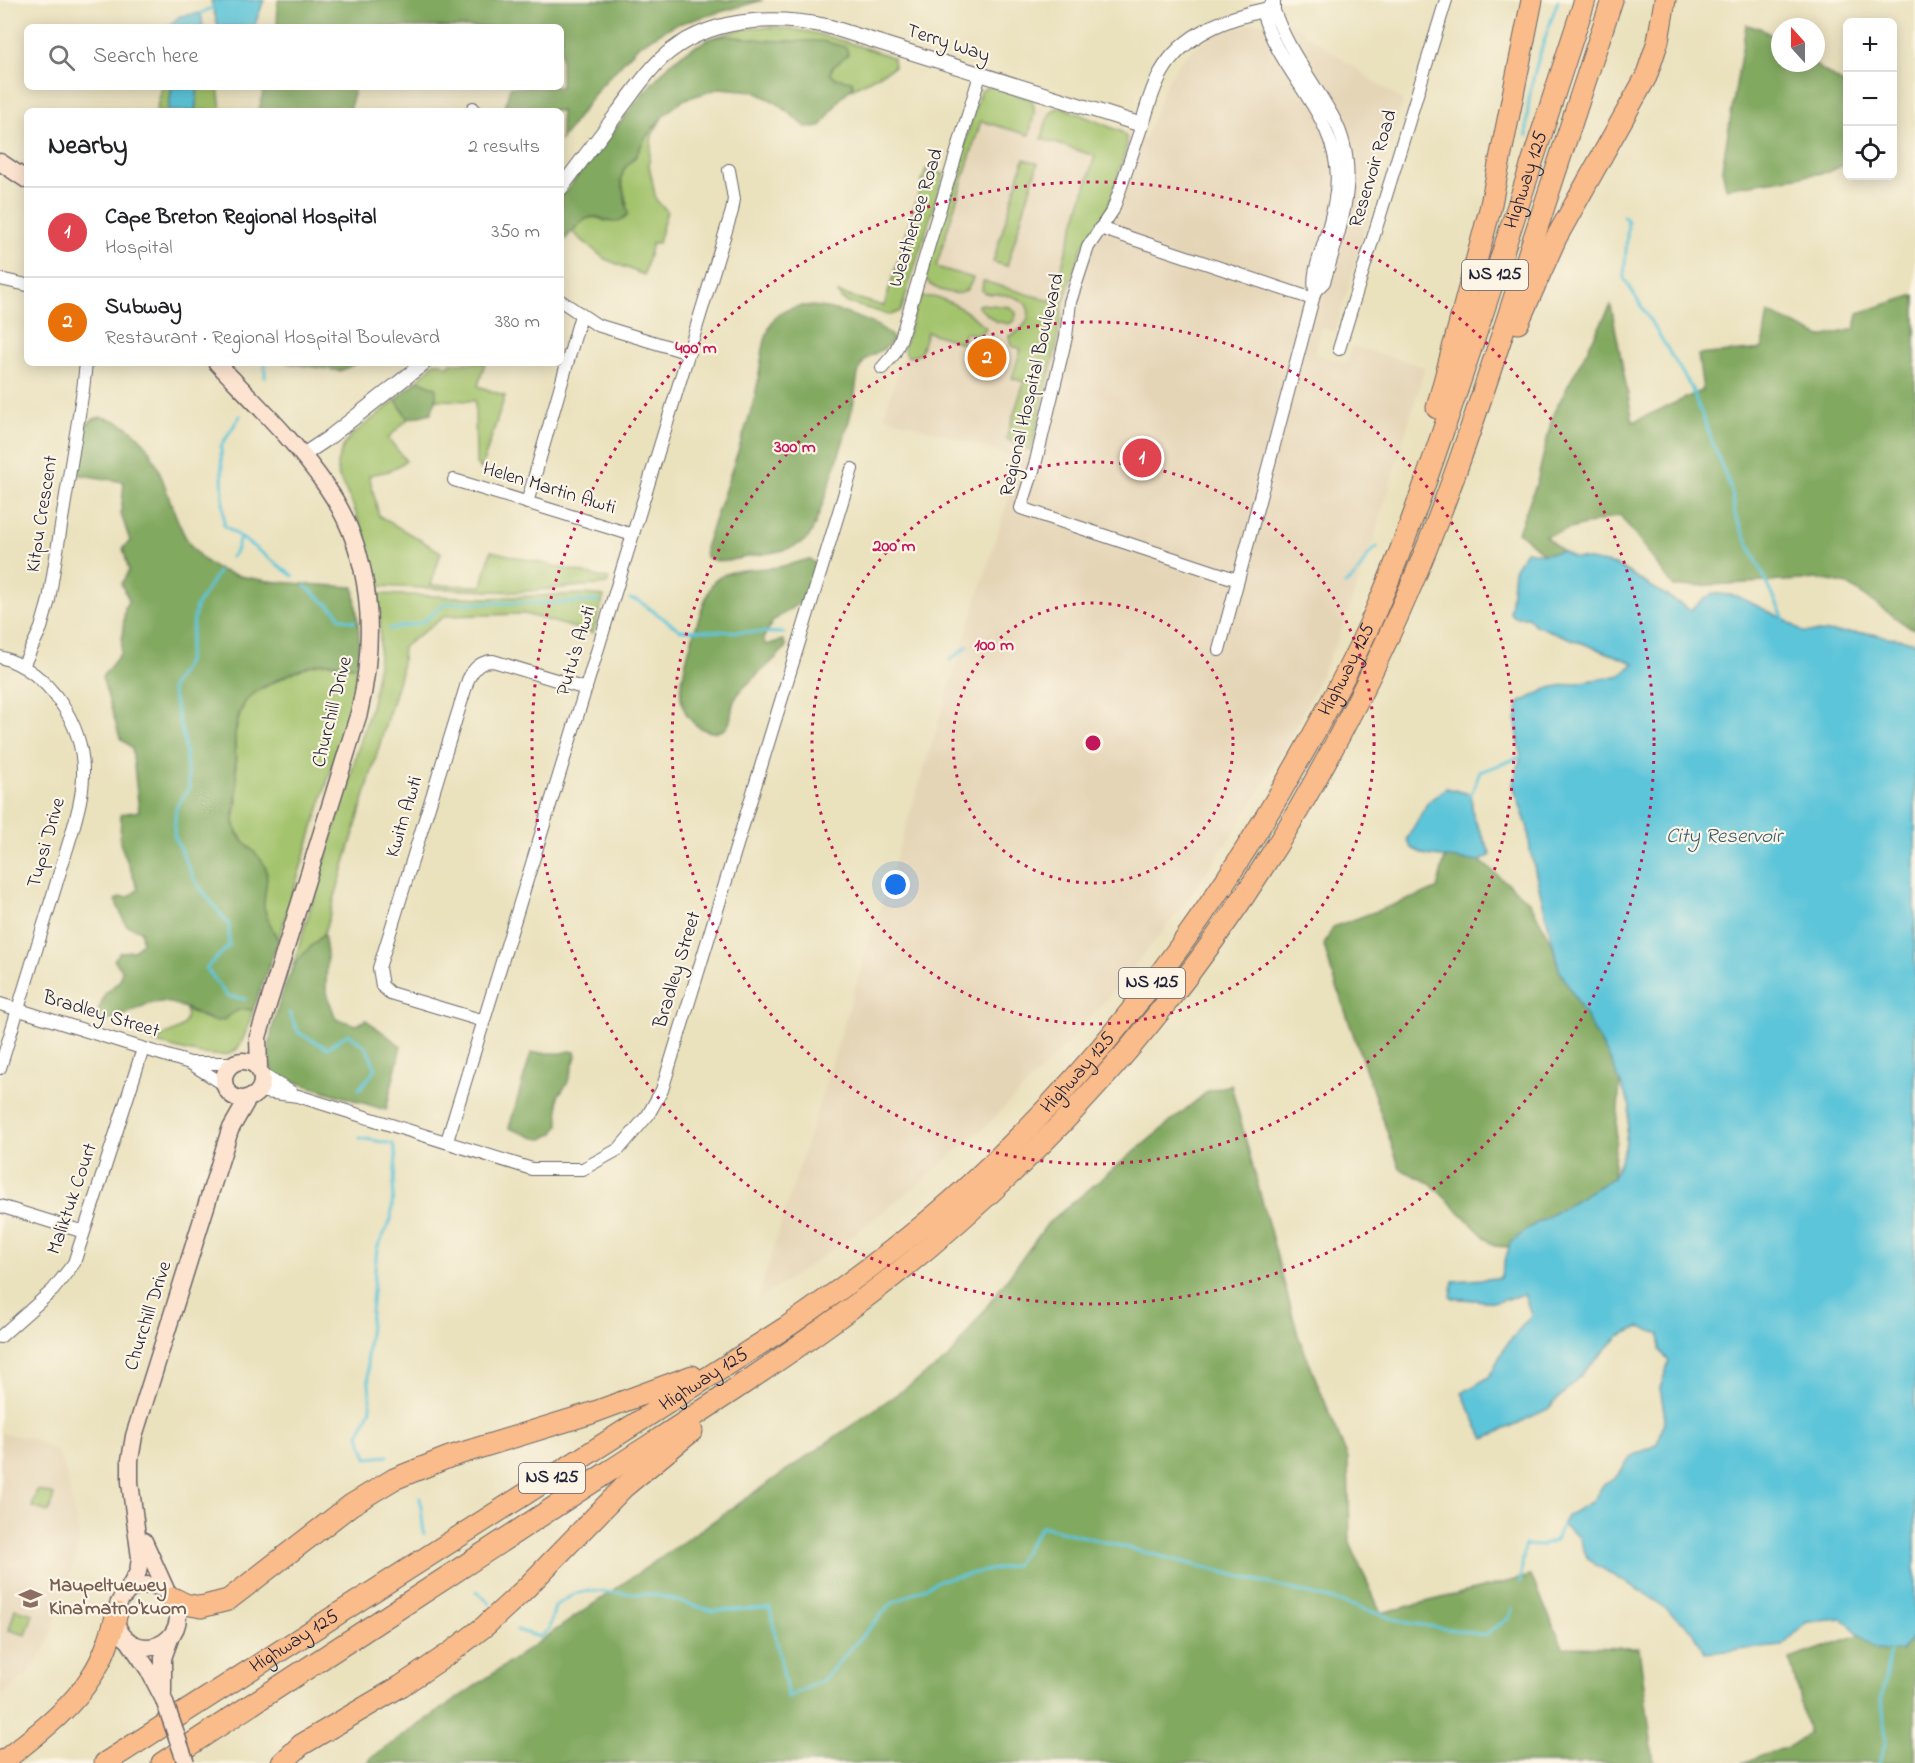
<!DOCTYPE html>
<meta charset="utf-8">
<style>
body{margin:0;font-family:"Indie Flower",sans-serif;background:#f6f6f6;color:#202124}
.controls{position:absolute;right:18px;top:18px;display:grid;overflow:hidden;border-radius:9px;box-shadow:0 3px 15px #0003}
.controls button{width:54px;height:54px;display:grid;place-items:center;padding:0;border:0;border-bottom:2px solid #e0e0e0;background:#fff;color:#202124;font:30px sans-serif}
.compass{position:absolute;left:1771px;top:18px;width:54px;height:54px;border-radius:50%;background:#fff;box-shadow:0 3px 15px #0003;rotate:339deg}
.you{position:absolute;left:896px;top:885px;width:21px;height:21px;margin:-15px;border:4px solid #fff;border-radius:50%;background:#1a73e8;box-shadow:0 0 0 9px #1a73e833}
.badge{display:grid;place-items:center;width:39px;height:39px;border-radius:50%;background:#1f6fb2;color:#fff;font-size:20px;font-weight:700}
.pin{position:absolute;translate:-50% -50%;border:3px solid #fff;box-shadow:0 2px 6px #0006}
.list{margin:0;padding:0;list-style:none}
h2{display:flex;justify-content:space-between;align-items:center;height:78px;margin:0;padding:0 24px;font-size:26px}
h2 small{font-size:20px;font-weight:400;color:#757577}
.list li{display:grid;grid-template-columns:39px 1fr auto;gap:18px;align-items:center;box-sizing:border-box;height:90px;padding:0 24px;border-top:2px solid #e0e0e0}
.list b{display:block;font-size:22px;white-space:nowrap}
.list p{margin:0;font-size:20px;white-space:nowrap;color:#757577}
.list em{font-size:20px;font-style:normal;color:#757577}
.icon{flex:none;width:33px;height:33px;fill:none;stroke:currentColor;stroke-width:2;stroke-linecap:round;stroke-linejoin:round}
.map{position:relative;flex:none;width:1915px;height:1763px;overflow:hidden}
.search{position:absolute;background:#fff;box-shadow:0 3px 15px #0003;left:24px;top:24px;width:540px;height:66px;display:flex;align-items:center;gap:15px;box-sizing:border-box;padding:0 21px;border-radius:9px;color:#757577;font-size:22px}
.panel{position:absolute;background:#fff;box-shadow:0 3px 15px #0003;left:24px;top:108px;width:540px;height:258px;border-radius:9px}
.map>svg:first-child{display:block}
.built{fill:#e5d5b7}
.green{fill:#a3c36c;stroke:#627254;stroke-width:1.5}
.forest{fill:#82a960;stroke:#52664e;stroke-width:1.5}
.water{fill:#5dc5d9;stroke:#40748a;stroke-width:1.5}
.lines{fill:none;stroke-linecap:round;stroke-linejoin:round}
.stream{stroke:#5dc5d9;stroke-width:3}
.minor-casing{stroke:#686568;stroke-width:14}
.tertiary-casing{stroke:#686568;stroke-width:16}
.secondary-casing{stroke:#686568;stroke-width:19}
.motorway-casing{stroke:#686568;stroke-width:23}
.minor{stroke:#fff;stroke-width:12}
.tertiary{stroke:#fff;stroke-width:14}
.secondary{stroke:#fde4d0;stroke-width:16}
.motorway{stroke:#f9bc8a;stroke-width:21}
.secondary-bridge-casing{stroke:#686568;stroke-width:19;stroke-linecap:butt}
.secondary-bridge{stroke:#fde4d0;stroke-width:16}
.ring{fill:none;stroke:#c2185b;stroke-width:3;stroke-dasharray:3 6}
.labels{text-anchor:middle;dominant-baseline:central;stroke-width:4.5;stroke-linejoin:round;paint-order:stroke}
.shield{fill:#fcf5e5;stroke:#63616e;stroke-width:1.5}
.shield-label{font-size:18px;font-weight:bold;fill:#22223b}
.street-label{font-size:20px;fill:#22223b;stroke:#fcf5e5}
.education-label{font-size:20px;font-weight:bold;fill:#785e54;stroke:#fcf5e5;text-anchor:start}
.water-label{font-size:21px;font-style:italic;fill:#375b72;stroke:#fcf5e5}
.centre{fill:#c2185b;stroke:#fcf5e5;stroke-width:3}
.ring-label{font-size:18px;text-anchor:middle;font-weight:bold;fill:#c2185b;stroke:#fcf5e5;stroke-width:4.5;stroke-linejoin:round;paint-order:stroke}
</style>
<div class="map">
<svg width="1915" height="1763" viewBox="0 0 1915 1763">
<rect width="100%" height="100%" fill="#fcf5e5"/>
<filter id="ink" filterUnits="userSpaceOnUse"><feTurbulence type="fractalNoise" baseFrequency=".0167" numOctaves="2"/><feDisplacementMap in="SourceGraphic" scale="12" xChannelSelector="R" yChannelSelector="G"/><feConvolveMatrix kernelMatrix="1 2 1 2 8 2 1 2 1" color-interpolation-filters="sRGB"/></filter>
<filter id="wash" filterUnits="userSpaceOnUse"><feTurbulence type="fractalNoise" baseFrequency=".008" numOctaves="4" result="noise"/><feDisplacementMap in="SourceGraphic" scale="24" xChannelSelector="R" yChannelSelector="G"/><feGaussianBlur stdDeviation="1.35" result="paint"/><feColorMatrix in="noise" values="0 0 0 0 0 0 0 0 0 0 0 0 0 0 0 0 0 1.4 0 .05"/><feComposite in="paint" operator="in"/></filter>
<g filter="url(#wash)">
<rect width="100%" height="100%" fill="#eae1bd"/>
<path class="built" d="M1286 20 1403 101 1335 332 1322 328 1315 354 1346 364 1352 346 1425 367 1375 536 1337 642 1292 736 1237 828 1180 910 1119 985 1057 1055 991 1121 919 1184 841 1244 757 1301 1021 459 884 416 985 91 1145 140 1163 90 1176 67 1193 48 1217 34 1249 24Z
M0 1433 30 1438 50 1447 58 1453 63 1461 79 1534 77 1552 48 1644 29 1673 0 1697Z"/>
<path class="green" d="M759 27C803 26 844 41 886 55L893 58 894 67 850 90 853 83C846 80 834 80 830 73L833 67 848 54 846 47C821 41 803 41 777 41 754 41 734 35 711 38L743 29Z
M162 87H172L168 111H156Z
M198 87H218L221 111H195Z
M987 87H993L1031 99C1038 109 1031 124 1029 135L981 121 936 267 973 278C971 283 970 288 965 291 958 297 934 290 928 282 925 279 926 277 926 273L980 92Z
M1062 107 1122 132 1126 137 1127 145 1109 205 1104 215 1082 247 1063 303 1057 343 1031 451 1006 439 1024 382 1012 378 1021 349 1011 346 1009 336C1024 332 1039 310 1019 299 1010 294 996 295 985 293L982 291 983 281 1051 301 1095 156 1042 139C1045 127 1047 108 1062 107Z
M663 116 652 135 649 165 656 200 667 211 658 243H652L644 275 605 259 572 232C582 221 590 212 605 221L627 205 621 178 624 169 636 156 645 138Z
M1024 159 1038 163 1007 266 993 262Z
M926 169 944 174 901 311 891 315 848 303 841 299 838 293 884 306Z
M922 297C947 295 969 312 986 328L978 336 965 332 962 343 927 332 920 354 909 357 905 353 904 347 917 302Z
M981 304 1010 307 1016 313 1015 320 1009 324 995 321 978 307V305Z
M434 363H442L448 367 451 363H485L478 386 505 396 481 469 476 464 475 401 436 400 435 388 418 380Z
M396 400 408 419 388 438 406 461 389 471 369 475 379 516 441 552 431 585 482 586 491 551 609 579 607 584 516 592 376 586 368 545 352 503 338 475 337 463 344 445 352 435Z
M378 594 487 598 584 594 604 596 593 633 525 614 445 616 403 647 401 672 324 934 293 966 372 703C379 666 383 632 378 594Z
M326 663 359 667 344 728 278 941 268 920 264 907 266 869 237 832 234 820 237 803 235 734 240 714 246 700 259 690 296 671 312 665Z
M242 1008 253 1010C249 1022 246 1038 237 1049 224 1065 170 1046 153 1042 166 1031 191 1032 186 1010 197 1014 214 1025 225 1019 231 1015 235 1010 242 1008Z
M37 1490 54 1495 49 1512 32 1507Z
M15 1609 33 1614 26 1635 9 1630Z"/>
<path class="forest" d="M278 0H763L674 25 639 45 599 88 561 140V111H504L510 87H561V27H277Z
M1746 25 1760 28 1780 41V63H1812L1847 86V113L1846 116 1848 119 1847 163 1829 172 1726 188 1722 169Z
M726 36 776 41H822L846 47 848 54 833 67 830 73 835 78 852 81 853 86 840 99 822 125 815 128 806 127 777 103 753 91 720 88 683 100 663 116 645 138 636 156 624 169 621 179 628 214C610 233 605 212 589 218 578 221 569 236 561 244V197L645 91 670 64 685 52 711 38Z
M264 87H354L350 111H259Z
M1915 295V629L1909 627 1848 585 1820 579 1674 587 1620 515 1545 536 1562 551 1544 554 1518 532 1537 482 1553 414 1611 305 1633 422 1703 390 1698 355 1762 349 1768 312 1821 337 1855 329 1858 313Z
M801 306C807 306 814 306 820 307 836 309 886 324 893 339 886 353 866 352 860 368 856 378 856 389 854 400 851 418 817 530 807 539 792 551 769 553 750 556 737 559 718 565 706 557L705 548C721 499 740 450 754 400 761 375 760 347 771 324 777 312 789 308 801 306Z
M286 363H357L340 371Z
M418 380 436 388V400L431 413 408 419 396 400Z
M101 417C177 429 156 534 214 567 245 584 317 584 354 587L359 633V667C347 665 335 662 323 663 306 665 255 687 246 701 229 724 236 759 237 786 237 800 231 818 236 831 242 845 259 852 265 866 270 878 263 895 264 907 266 919 274 930 278 941L253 1010C230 1006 233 1021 214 1021 199 1015 178 1002 161 1002 137 1002 121 1026 95 1019L105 994 120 980 122 970 114 960 120 952 133 951 142 943 141 931 126 925 115 900 121 897H129L138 889 120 843 121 814 139 811 132 748 120 738 102 677 121 653 125 607 129 600 121 584 129 571 123 548 130 541 121 514 124 482 75 474 83 430C88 421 92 419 101 417Z
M806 560H811L815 563V571L802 601 773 621 763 639 766 645 783 640 786 646C772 666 746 680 735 699 730 708 733 723 725 729 716 734 707 732 699 727 688 720 682 708 681 696 679 676 703 599 714 581 729 567 758 570 778 567 787 566 796 562 806 560Z
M1445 857 1480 861 1530 902 1553 946 1559 969 1611 1061 1620 1082 1613 1178 1527 1229 1509 1247 1494 1246 1430 1183 1400 1169 1331 970 1324 945 1333 927 1437 889Z
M324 934 327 953 326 992 336 1019 357 1025 366 1020 401 1046 386 1110 289 1080C284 1078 276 1075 273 1071 259 1055 284 986 293 968 299 956 314 944 324 934Z
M570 1051 575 1052 576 1056 567 1084 558 1096 559 1125 554 1133 543 1139 535 1138 509 1128 531 1053H562Z
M1231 1085 1298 1335 1348 1459 1350 1543 1381 1613 1531 1576 1563 1647 1639 1648 1654 1763H368L371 1758 949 1358 1048 1223 1208 1091Z
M1915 1632V1763H1742L1790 1746 1808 1734 1790 1659 1859 1635 1901 1652Z"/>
<path class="water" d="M211 0H264L254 27H218Z
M201 13 203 27H168L180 16Z
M172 87H198L195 111H168Z
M1526 551 1544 554 1562 551 1573 557 1616 565 1690 610 1713 593 1737 596 1784 619 1803 632 1867 633 1915 642V1632L1901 1652 1876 1650 1843 1619 1807 1622 1782 1646 1705 1653 1693 1631 1655 1600 1588 1560 1579 1537 1562 1525 1568 1515 1593 1501 1603 1485 1619 1474 1630 1457 1658 1444 1665 1417 1660 1388 1669 1362 1660 1350V1334L1640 1327 1619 1336 1548 1409 1484 1439 1462 1393 1489 1377 1505 1347 1531 1315 1524 1294 1497 1302 1451 1298 1453 1281 1500 1278 1510 1244 1527 1229 1613 1178 1625 1148 1630 1106 1611 1061 1559 969 1530 850 1528 828 1513 785 1521 757 1516 722 1519 703 1549 688 1621 675 1634 663 1535 625 1528 617H1515L1510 613 1514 570Z
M1446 788 1471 794 1473 816 1491 855 1479 862 1426 855 1411 848 1407 839 1428 802Z"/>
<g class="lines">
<path class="stream" d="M201 13 214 7
M1527 136C1525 88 1543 45 1558 0
M1623 216 1628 221 1624 278 1691 387 1732 492 1735 515 1784 619
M265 377V363
M240 416 221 446 224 525 293 576
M231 557 236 551 240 537
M218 572 196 607 187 662 171 688 184 740 189 788 176 808 174 835 195 881 229 925V946L206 968 227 996 245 999
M1345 584C1361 576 1363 556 1377 547
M305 586 336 611 340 618 355 622
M630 599 639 601 680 630 784 633
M389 629 421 623 446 603H552L598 601
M950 660 968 646
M1471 794 1480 772 1521 757
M289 1013 299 1033 327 1048 348 1034 366 1047 376 1069 359 1089
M360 1138 393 1144 396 1157 391 1220 377 1248 367 1356 371 1409 359 1434 367 1458 388 1456
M420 1498 424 1534
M1520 1582 1525 1545 1541 1546 1556 1540 1562 1525
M477 1591 490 1604
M517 1630 540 1637 549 1629 555 1606 574 1594 589 1591 657 1595 713 1611 770 1608 788 1697 823 1680 890 1605 940 1580 1015 1565 1041 1526 1334 1600 1409 1623 1485 1635 1509 1618 1512 1609
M1878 1763 1886 1742 1882 1698 1890 1651"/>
</g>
</g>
<g filter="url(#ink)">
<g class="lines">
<defs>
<path id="minor" d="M1273 8C1288 51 1312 79 1333 117 1363 171 1340 228 1324 282L1315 291
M472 111 473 108
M1142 125 1113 210 1088 247 1070 302 1066 337 1036 461 1021 508 1238 580 1315 291C1312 275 1318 261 1323 246 1331 219 1341 188 1335 159 1325 105 1277 67 1262 11
M1100 228 1313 299
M0 279 27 285
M561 301 597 325 689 353
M1339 349 1446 0
M882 368 894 354 900 341 980 75
M454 480 633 535
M527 503 581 315
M1219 650 1238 580
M0 657C49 671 84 724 83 774 83 793 78 811 73 829L0 1068
M23 666 41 628 49 600 83 390 86 363
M0 1004 190 1063 225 1085
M484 1021 390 993 382 986 379 968 468 680C473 669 480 661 493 661L586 689
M192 1063H235
M261 1074 291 1092
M258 1091 298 1096 532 1169H583L619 1149 648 1115 662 1090 852 469
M447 1141 732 211 734 199 729 170
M0 1206 84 1232
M0 1337 53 1290 74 1263 143 1049"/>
<path id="tertiary" d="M561 188C580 162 600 137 619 111 633 93 646 73 662 58 707 17 771 15 827 26L1142 125C1147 108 1152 89 1161 73 1184 32 1229 17 1273 8V0
M303 455 327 439 424 363"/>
<path id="secondary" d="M0 162 27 180
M217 363C255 403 295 441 326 486 373 553 377 636 359 713L258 1037 259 1069
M224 1080a19 19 0 1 1 38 0a19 19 0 1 1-38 0Z
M144 1541 167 1592
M116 1616a31 31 0 1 1 62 0a31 31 0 1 1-62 0Z
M125 1595 138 1572 140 1558 130 1482V1460L134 1436 230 1130 249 1097
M128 1640 148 1669 164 1700
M163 1693V1658L171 1636"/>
<g id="motorway">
<path d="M1518 323 1556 238 1646 77 1658 41 1665 0"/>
<path d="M1437 408 1490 209 1532 0"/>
<path d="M173 1598 185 1604 201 1607 228 1600 351 1505 394 1479 449 1457 592 1413 692 1376"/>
<path d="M1 1763C33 1737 69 1712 91 1677 104 1658 111 1635 117 1613"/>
<path id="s1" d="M105 1763 788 1326C849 1284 909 1240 964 1190 1101 1065 1214 913 1304 751 1330 705 1355 658 1376 610 1407 539 1431 466 1456 393 1500 263 1542 131 1585 0"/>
<path d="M162 1763C311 1665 462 1568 611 1470 694 1416 778 1363 858 1303 915 1261 969 1214 1021 1164 1129 1060 1222 939 1299 809 1352 717 1400 619 1438 519 1468 442 1493 362 1519 283 1550 189 1581 94 1612 0"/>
<path d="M282 1763 301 1745 401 1686 450 1653 485 1626 525 1589 624 1487 692 1431"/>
</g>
</defs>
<use href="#minor" class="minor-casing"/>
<use href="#tertiary" class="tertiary-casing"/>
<use href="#secondary" class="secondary-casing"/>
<use href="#motorway" class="motorway-casing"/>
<use href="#minor" class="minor"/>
<use href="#tertiary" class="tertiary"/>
<use href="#secondary" class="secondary"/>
<use href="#motorway" class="motorway"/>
<defs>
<path id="secondary-bridge" d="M164 1700 186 1763"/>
</defs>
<use href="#secondary-bridge" class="secondary-bridge-casing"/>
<use href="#secondary-bridge" class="secondary-bridge"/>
</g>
</g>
<g class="ring">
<circle cx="1093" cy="743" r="140"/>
<circle cx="1093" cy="743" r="281"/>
<circle cx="1093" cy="743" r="421"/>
<circle cx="1093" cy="743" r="561"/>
</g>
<defs>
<symbol id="school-bare" viewBox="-9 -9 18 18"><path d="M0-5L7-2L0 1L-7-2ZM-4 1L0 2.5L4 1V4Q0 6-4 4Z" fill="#8d6e63" stroke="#fcf5e5" stroke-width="2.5" paint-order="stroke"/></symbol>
</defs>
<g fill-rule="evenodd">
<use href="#school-bare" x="14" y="1582" width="33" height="33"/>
</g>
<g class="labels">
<g class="shield">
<rect x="1462" y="260" width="66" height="30" rx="4.5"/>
<rect x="1119" y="968" width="66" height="30" rx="4.5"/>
<rect x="519" y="1463" width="66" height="30" rx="4.5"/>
</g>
<g class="shield-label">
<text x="1495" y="275">NS 125</text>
<text x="1152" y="983">NS 125</text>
<text x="552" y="1478">NS 125</text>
</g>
<g class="street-label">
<text transform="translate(948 44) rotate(18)">Terry Way</text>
<text transform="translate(1374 169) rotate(-73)">Reservoir Road</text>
<text stroke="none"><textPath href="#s1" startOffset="2205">Highway 125</textPath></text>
<text transform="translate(917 218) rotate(-73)">Weatherbee Road</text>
<text transform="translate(1033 385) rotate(-77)">Regional Hospital Boulevard</text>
<text transform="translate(549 489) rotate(17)">Helen Martin Awti</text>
<text transform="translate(43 514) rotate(-81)">Kitpu Crescent</text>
<text transform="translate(577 651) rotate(-73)">Putu's Awti</text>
<text stroke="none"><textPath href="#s1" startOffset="1683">Highway 125</textPath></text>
<text transform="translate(333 712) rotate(-76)">Churchill Drive</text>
<text transform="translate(405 817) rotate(-73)">Kwitn Awti</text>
<text transform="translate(47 843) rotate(-74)">Tupsi Drive</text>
<text transform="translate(678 970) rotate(-73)">Bradley Street</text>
<text transform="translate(101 1015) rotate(17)">Bradley Street</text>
<text stroke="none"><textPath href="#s1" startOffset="1197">Highway 125</textPath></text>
<text transform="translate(73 1199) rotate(-71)">Maliktuk Court</text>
<text transform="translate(149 1316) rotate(-72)">Churchill Drive</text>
<text stroke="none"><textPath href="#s1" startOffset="711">Highway 125</textPath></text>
<text stroke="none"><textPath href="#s1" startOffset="225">Highway 125</textPath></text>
</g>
<g class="education-label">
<text x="49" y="1586">Maupeltuewey<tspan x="49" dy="23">Kina'matno'kuom</tspan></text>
</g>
<g class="water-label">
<text x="1724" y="837">City Reservoir</text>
</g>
</g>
<circle cx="1093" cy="743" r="9" class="centre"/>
<g class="ring-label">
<text x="696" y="353">400 m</text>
<text x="795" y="452">300 m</text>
<text x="894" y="551">200 m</text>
<text x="994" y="650">100 m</text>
</g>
</svg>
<div class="controls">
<button>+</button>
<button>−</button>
<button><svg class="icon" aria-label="locate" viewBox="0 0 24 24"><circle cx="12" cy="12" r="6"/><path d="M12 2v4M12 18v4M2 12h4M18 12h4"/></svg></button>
</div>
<svg class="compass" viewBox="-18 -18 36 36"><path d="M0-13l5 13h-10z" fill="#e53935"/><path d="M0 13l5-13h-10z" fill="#757577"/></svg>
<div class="you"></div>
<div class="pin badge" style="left:1142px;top:458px;background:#e0444e">1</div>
<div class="pin badge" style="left:987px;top:358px;background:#e8710a">2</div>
<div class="search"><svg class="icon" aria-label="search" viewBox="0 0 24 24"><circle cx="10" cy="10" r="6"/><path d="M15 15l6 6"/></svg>Search here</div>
<section class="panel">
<h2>Nearby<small>2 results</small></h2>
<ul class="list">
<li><span class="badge" style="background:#e0444e">1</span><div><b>Cape Breton Regional Hospital</b><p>Hospital</p></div><em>350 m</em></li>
<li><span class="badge" style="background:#e8710a">2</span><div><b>Subway</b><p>Restaurant · Regional Hospital Boulevard</p></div><em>380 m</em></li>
</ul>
</section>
</div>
